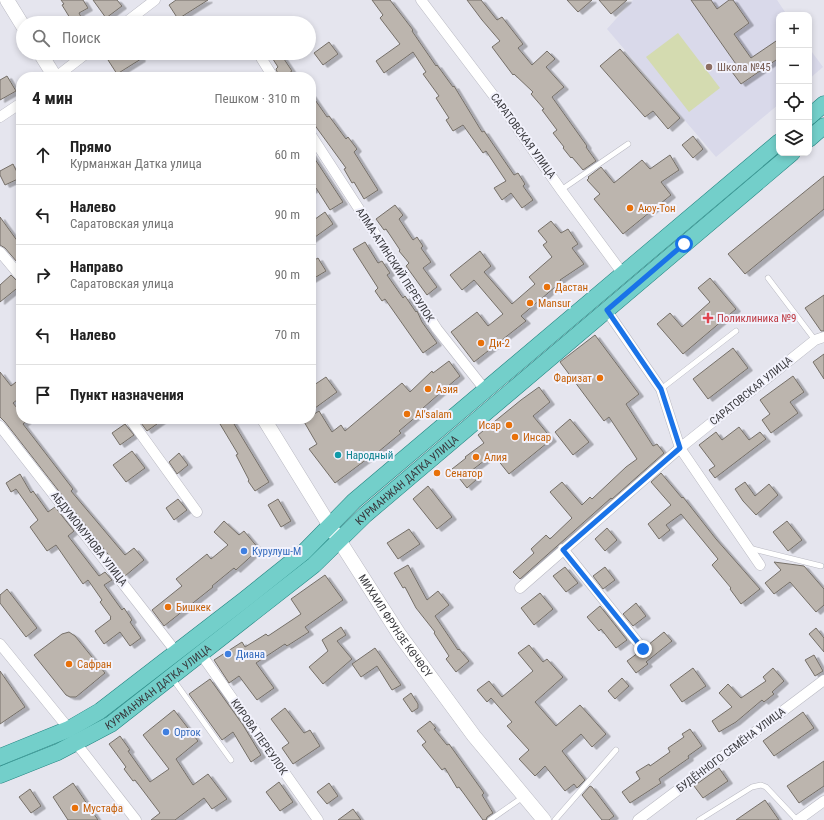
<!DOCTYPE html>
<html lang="ru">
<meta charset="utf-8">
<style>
body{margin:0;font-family:"Roboto Condensed",sans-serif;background:#f2f2f2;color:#222}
.controls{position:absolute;right:12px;top:12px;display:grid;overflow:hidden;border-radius:8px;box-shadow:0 2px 6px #0003}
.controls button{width:36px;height:36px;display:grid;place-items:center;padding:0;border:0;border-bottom:1px solid #e0e0e0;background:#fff;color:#222;font:20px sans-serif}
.stop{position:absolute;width:12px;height:12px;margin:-9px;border:3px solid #1a73e8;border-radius:50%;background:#fff}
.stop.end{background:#1a73e8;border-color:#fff;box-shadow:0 1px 4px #0008}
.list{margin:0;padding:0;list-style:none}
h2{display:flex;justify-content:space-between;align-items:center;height:52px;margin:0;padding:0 16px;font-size:17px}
h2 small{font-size:13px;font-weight:400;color:#767676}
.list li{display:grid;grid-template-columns:26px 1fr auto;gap:12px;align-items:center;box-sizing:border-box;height:60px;padding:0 16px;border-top:1px solid #e0e0e0}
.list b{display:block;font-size:15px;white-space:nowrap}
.list p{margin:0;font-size:13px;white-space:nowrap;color:#767676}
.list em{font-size:13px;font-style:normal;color:#767676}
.icon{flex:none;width:22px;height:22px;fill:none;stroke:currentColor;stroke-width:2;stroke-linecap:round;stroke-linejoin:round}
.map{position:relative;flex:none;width:824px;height:820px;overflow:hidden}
.search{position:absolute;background:#fff;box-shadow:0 2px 6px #0003;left:16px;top:16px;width:300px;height:44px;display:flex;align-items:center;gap:10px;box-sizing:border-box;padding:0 14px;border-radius:22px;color:#767676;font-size:15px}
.panel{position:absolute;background:#fff;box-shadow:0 2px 6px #0003;left:16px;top:72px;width:300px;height:352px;border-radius:16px}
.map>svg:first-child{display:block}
.built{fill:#d9d9ea}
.green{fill:#d4dbb0}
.building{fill:#bcb5ae;stroke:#756f68;filter:url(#shadow)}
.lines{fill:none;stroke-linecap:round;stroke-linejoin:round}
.service-casing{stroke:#b9b9c2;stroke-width:6}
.minor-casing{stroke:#b9b9c2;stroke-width:11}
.secondary-casing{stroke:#b9b9c2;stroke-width:15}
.primary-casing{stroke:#228581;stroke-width:17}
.service{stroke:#fff;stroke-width:5}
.minor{stroke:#fff;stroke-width:10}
.secondary{stroke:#fff;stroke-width:14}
.primary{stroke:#73cfca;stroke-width:16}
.route{stroke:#1a73e8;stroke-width:5}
.education-dot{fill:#8d6e63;stroke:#f2f2fc;stroke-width:1.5}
.food-dot{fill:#e8710a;stroke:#f2f2fc;stroke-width:1.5}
.health-dot{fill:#e0444e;stroke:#f2f2fc;stroke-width:1.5}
.culture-dot{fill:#0f9aa8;stroke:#f2f2fc;stroke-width:1.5}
.shop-dot{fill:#3f7fe0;stroke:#f2f2fc;stroke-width:1.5}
.labels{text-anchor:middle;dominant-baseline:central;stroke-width:4;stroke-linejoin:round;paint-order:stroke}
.education-label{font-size:11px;fill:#785e54;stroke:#f2f2fc;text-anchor:start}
.street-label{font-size:11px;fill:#38383c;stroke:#f2f2fc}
.food-label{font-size:11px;fill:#c56008;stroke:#f2f2fc;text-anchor:start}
.health-label{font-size:11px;fill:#be3a42;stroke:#f2f2fc;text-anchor:start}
.culture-label{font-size:11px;fill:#0d838f;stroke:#f2f2fc;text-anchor:start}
.shop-label{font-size:11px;fill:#366cbe;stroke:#f2f2fc;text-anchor:start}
</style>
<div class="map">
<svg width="824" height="820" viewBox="0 0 824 820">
<defs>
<filter id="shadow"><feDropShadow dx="4.5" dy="2.5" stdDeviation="0" flood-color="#0004"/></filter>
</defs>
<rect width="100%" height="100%" fill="#e5e5ee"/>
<path class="built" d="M633 0H777L787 15H779V104L716 157 607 29Z
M809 48 823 67 809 79Z"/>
<path class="green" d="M678 33 720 88 689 112 646 57Z"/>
<path class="building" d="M61 0H83L88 8 79 13 84 23H73L62 5 64 4Z
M93 0H117L122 6 106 18Z
M176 0H208L178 19 169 5Z
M372 0H390L413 30 412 31 436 66 437 65 453 87 454 86 482 132 484 131 514 175 518 173 525 184 523 186 533 200 522 208 511 193 502 200 494 188 506 181 486 151 483 153 463 125 453 131 446 120 449 118 436 98 439 96 423 74 426 72 413 52 384 73 376 61 400 44 380 18 383 15Z
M467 0H481L497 20 502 17 523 44 518 48 532 65 547 51 555 59 546 67 564 87 552 97 587 146 586 147 596 161 583 170 572 157 571 158 563 148 564 147 553 133 557 130 542 110 544 109 531 94 533 92 514 74 513 75 492 47 500 41 482 20Z
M567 0H592L578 12Z
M599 0H627L611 14Z
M691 0H711L717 9 729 0H733L749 23 734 34 751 58 779 39V58L741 84 732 72 738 67Z
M329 42 338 54 323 65 314 53Z
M620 49 680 118 668 129 653 111 645 117 600 66Z
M119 53H138L141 59 117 74 108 60Z
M269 53H280L292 71 283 77H279L276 69 278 67Z
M7 76 16 91 0 100V80Z
M311 94 327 117 329 116 346 139 348 137 357 149 354 152 378 190 364 199 354 182 352 183 344 169 346 168 311 120Z
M693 136 703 149 693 158 682 145Z
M311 153 343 202 330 210 316 188 311 191Z
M670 155 679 170 661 182 671 195 623 234 594 199 600 194 587 180 589 178 588 177 601 167 614 183 642 160 650 169Z
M13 164 20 178 5 185 0 175V171Z
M824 176V209L745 274 728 254Z
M395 205 403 215 399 219 413 240 417 237 423 246 421 248 431 262 423 268 437 287 427 295 406 266 409 263 399 251 400 250 386 229 384 230 376 219Z
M325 212 333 224 311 240V222Z
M0 217 21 246V260L17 262 5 248 0 245Z
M551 221 561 233 568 229 578 244 572 248 584 264 560 280 561 282 521 316 526 321 474 362 451 332 477 312 488 326 503 314 474 280 462 290 450 275 480 251 491 266 484 272 512 304 535 284 529 277 552 257 543 245 547 242 538 231Z
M365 242 378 263 382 261 390 273 387 275 403 298 405 296 416 312 417 311 422 322 437 343 423 353 385 299 382 301 375 291 378 288 353 249Z
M318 258 326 271 311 280V262Z
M11 275 21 285 0 302V285Z
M710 278 736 309 683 354 657 324 670 313 682 327 710 302 698 288Z
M824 295V331H821L805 308Z
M595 335 639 394 626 404 653 446 657 444 664 453 612 499 611 498 520 579 513 572 534 553 531 549 546 535 550 539 572 518 550 492 562 482 582 505 590 497 592 499 626 467 637 459 609 417 604 421 560 362Z
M733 348 748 368 708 399 693 379Z
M824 354V379L813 362Z
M449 361 460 376 447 387 423 408 424 410 399 431 401 433 372 457 371 456 335 483 309 449 317 444 303 420 311 419V416L319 411 332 432 341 425 345 431 402 383 410 392 432 371 433 373Z
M0 372 11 386 21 378V397L13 403 21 413V419H29L23 424 73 489 71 491 125 555 134 548 144 560 125 576 5 422 0 417Z
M793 376 804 392 790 402 798 413 771 433 762 420 770 414 760 400Z
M326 377 337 392 311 411V387Z
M539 387 550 402 533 416 552 439 509 474 493 454 471 471 477 479 467 488 452 469 466 458 465 457 484 443 478 435 521 400Z
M138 419H164L147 431Z
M229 419H231L269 482 255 491 248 481 249 480 236 455 238 454 220 424Z
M570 419 589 442 573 455 555 432Z
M125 424 134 435 120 445 112 433Z
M739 427 749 440 760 432 766 439 715 478 709 470 715 466 699 445 716 432 722 440Z
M132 451 145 468 126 482 113 465Z
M179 453 188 465 177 474 169 462Z
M661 473 682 498 683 497 716 539 760 589 741 604 730 589 731 588 712 565 718 559 681 514 666 525 670 530 659 539 648 524 671 505 651 482Z
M20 474 31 493 33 491 48 512 55 507 74 531 68 536 99 576 105 572 112 580 104 585 122 610 124 608 132 620 130 622 141 638 130 646 120 632 104 644 95 631 111 619 110 618 111 617 100 602 102 600 88 580 83 584 56 545 47 551 30 527 38 520 16 489 11 492 6 483Z
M745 482 755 496 769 484 778 495 756 515 743 501 735 489Z
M428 486 452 517 437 529 413 499Z
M178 499 187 510 174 520 166 508Z
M278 499 291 521 281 527 268 505Z
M224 521 239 535 244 531 259 549 236 570 234 568 212 586 213 587 164 626 152 610 182 586 176 579 207 554 211 559 228 545 214 532Z
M787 521 802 540 788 551 773 532Z
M607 528 617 540 605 551 595 539Z
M409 529 420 544 398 559 387 543Z
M774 562 804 566 824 589V605L816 612 790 582 774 594 765 583 781 570Z
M408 565 427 600 438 591 449 605 435 616 458 650 459 649 469 661 456 672 446 659 449 656 434 633 435 632 416 608 405 587 403 588 394 573Z
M565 567 578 583 566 592 553 576Z
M605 567 615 580 603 589 593 576Z
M325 575 343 600 305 627 309 632 287 646 285 644 256 663 274 688 257 700 239 676 229 683 214 660 242 642 245 647 266 634 268 636 301 614 291 599Z
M7 589 37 628 26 637 0 603V595Z
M540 593 553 609 534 625 521 608Z
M636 603 646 616 633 626 623 614Z
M600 606 627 640 616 648 601 629 599 631 587 617Z
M341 627 346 635 337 641 352 659 323 684 309 667 328 651 322 640Z
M816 628 824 638V652L809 634Z
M69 632 75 636 105 673 76 697H70L66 695 34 655 62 634Z
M664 632 672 641 646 662 648 664 636 673 627 661 638 653 641 655 647 654 649 651 648 645Z
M529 645 543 662 547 659 563 677 535 702 556 726 580 705 606 734 592 747 581 734 562 751 585 780 577 788 574 784 565 791 545 766 535 776 519 759 529 750 507 726 512 722 491 698 487 702 477 690 489 681 502 697 533 671 518 653Z
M375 648 401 685 392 690 377 666 361 677 352 664Z
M814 655 823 671 815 676 805 660Z
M693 668 706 686 682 702 670 685Z
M773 668 784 681 772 692 774 694 764 702 762 700 736 722 719 732 712 721 732 707 719 693 728 684 741 698 766 681 763 677Z
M0 671 25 707 0 724Z
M622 678 629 686 615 699 608 691Z
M210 679 243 725 261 755 251 762 233 732 222 740 189 694Z
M411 693 418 704V708L412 712 403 699Z
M285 708 304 733 310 730 320 746 293 764 282 748 289 743 271 719Z
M174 710 198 741 176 759 193 785 208 774 227 799 212 809 204 798 175 820H151L160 813 135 780 133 781 124 769 126 767 109 744 120 736 130 750 128 751 150 782 169 769 143 735Z
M803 712 814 728 774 756 763 741Z
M430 721 436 728 434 729 447 745 449 744 484 793 482 795 493 813 487 817 486 820H483L459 787 457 788 445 768 442 770 422 745 426 742 417 731Z
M690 729 702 746 688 756 689 758 659 779 661 783 630 803 622 792 640 779 636 772 649 764 650 766 670 752 668 748 684 737 682 734Z
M824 761V786L799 803 787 786Z
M719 768 728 781 703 798 694 786Z
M279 782 293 802 280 811 266 792Z
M73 783 98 820H68L53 797Z
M329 783 338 796 327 804 317 792Z
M590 786 592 787 614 816 609 820H602L582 795Z
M30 789 41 806 31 813 19 797Z
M765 800 779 820H736Z
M353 809 361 820H338Z"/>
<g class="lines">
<defs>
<path id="service" d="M561 190 628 144
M768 278 815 340
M661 389 736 331
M749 548 821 566
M172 678 231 760
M490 820 523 797
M555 820 616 750
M699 820 752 787 761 785 766 787 797 820"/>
<path id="minor" d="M421 0 506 112 561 190 623 274
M125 23 155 0
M258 53 273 77
M56 77 87 53
M0 117 21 103
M311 135 437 329 486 391
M0 252 21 277
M607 311 661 389 680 448 760 565
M130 419 197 512
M0 426 177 653
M563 549 643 649
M520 588 680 448 815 340 824 337
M0 644 69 729
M201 654 318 820
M76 743 136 820
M638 820 824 680
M798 820 824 801"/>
<g id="secondary">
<path d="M7 0 23 26"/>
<path d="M40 53 55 77"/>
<path id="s1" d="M264 419 330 526 399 634 474 736 544 820"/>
</g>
<g id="primary">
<path d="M809 117 824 104"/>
<path d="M809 139 824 126"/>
<path d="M0 757 69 729 100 711 244 600 304 552 354 501 779 142"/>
<path id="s2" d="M0 775 58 752 111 724 314 565 365 515 792 153"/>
</g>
</defs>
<use href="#service" class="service-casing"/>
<use href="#minor" class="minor-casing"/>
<use href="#secondary" class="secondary-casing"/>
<use href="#primary" class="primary-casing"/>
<use href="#service" class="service"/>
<use href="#minor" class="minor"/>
<use href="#secondary" class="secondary"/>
<use href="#primary" class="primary"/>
</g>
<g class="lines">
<path class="route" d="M643 649 563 550 680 448 661 389 607 310 684 244"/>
</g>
<circle class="education-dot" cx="709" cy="67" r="4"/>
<g class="food-dot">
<circle cx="630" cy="208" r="4"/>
<circle cx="547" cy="287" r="4"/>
<circle cx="530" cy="303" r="4"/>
<circle cx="481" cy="343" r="4"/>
<circle cx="600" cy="378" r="4"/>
<circle cx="428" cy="389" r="4"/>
<circle cx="407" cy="414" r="4"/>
<circle cx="509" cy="425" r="4"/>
<circle cx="515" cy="437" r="4"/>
<circle cx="476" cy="457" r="4"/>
<circle cx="437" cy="473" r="4"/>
<circle cx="168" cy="607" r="4"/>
<circle cx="69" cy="664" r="4"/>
<circle cx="75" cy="808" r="4"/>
</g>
<path class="health-dot" d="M706 312h4v4h4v4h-4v4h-4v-4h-4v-4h4z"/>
<circle class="culture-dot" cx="338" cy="455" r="4"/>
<g class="shop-dot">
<circle cx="244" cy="551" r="4"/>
<circle cx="228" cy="654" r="4"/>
<circle cx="166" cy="732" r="4"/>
</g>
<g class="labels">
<g class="education-label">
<text x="717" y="67">Школа №45</text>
</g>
<g class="street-label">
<text transform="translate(523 136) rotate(54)">САРАТОВСКАЯ УЛИЦА</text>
<text transform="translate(395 265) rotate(57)">АЛМА-АТИНСКИЙ ПЕРЕУЛОК</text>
<text transform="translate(751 391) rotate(-39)">САРАТОВСКАЯ УЛИЦА</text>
<text stroke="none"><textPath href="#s2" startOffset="506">КУРМАНЖАН ДАТКА УЛИЦА</textPath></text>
<text transform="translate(89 539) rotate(52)">АБДУМОМУНОВА УЛИЦА</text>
<text stroke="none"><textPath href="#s1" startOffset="245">МИХАИЛ ФРУНЗЕ КӨЧӨСҮ</textPath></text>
<text stroke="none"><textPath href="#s2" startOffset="182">КУРМАНЖАН ДАТКА УЛИЦА</textPath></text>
<text transform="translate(259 737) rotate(55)">КИРОВА ПЕРЕУЛОК</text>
<text transform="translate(731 750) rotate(-37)">БУДЁННОГО СЕМЁНА УЛИЦА</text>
</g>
<g class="food-label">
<text x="638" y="208">Аюу-Тон</text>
<text x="555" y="287">Дастан</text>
<text x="538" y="303">Mansur</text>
<text x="489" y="343">Ди-2</text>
<text x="592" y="378" text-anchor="end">Фаризат</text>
<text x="436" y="389">Азия</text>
<text x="415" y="414">Al'salam</text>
<text x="501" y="425" text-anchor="end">Исар</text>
<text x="523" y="437">Инсар</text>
<text x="484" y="457">Алия</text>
<text x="445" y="473">Сенатор</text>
<text x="176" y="607">Бишкек</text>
<text x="77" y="664">Сафран</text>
<text x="83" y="808">Мустафа</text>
</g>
<g class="health-label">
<text x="717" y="318">Поликлиника №9</text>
</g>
<g class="culture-label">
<text x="346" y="455">Народный</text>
</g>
<g class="shop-label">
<text x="252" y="551">Курулуш-М</text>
<text x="236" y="654">Диана</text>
<text x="174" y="732">Орток</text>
</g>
</g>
</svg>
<div class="controls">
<button>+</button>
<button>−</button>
<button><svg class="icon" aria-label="locate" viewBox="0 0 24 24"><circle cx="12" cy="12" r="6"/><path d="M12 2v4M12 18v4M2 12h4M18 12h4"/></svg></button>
<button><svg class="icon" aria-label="layers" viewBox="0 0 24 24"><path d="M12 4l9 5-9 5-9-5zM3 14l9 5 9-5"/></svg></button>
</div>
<div class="stop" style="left:684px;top:244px"></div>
<div class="stop end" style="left:643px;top:649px"></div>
<div class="search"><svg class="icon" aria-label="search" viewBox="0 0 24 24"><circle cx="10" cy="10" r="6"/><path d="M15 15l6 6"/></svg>Поиск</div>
<section class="panel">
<h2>4 мин<small>Пешком · 310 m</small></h2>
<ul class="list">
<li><svg class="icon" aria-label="ahead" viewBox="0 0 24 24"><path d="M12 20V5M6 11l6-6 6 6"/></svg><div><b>Прямо</b><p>Курманжан Датка улица</p></div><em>60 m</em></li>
<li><svg class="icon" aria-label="left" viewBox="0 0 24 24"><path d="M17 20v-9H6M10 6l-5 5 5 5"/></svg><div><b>Налево</b><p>Саратовская улица</p></div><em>90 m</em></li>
<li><svg class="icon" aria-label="right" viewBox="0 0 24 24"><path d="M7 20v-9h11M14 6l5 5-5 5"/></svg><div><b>Направо</b><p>Саратовская улица</p></div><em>90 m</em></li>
<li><svg class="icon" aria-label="left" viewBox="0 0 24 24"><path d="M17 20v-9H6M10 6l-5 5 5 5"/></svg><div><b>Налево</b></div><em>70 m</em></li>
<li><svg class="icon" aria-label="arrive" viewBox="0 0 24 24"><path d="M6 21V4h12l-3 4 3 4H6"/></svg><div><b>Пункт назначения</b></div></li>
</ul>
</section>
</div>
